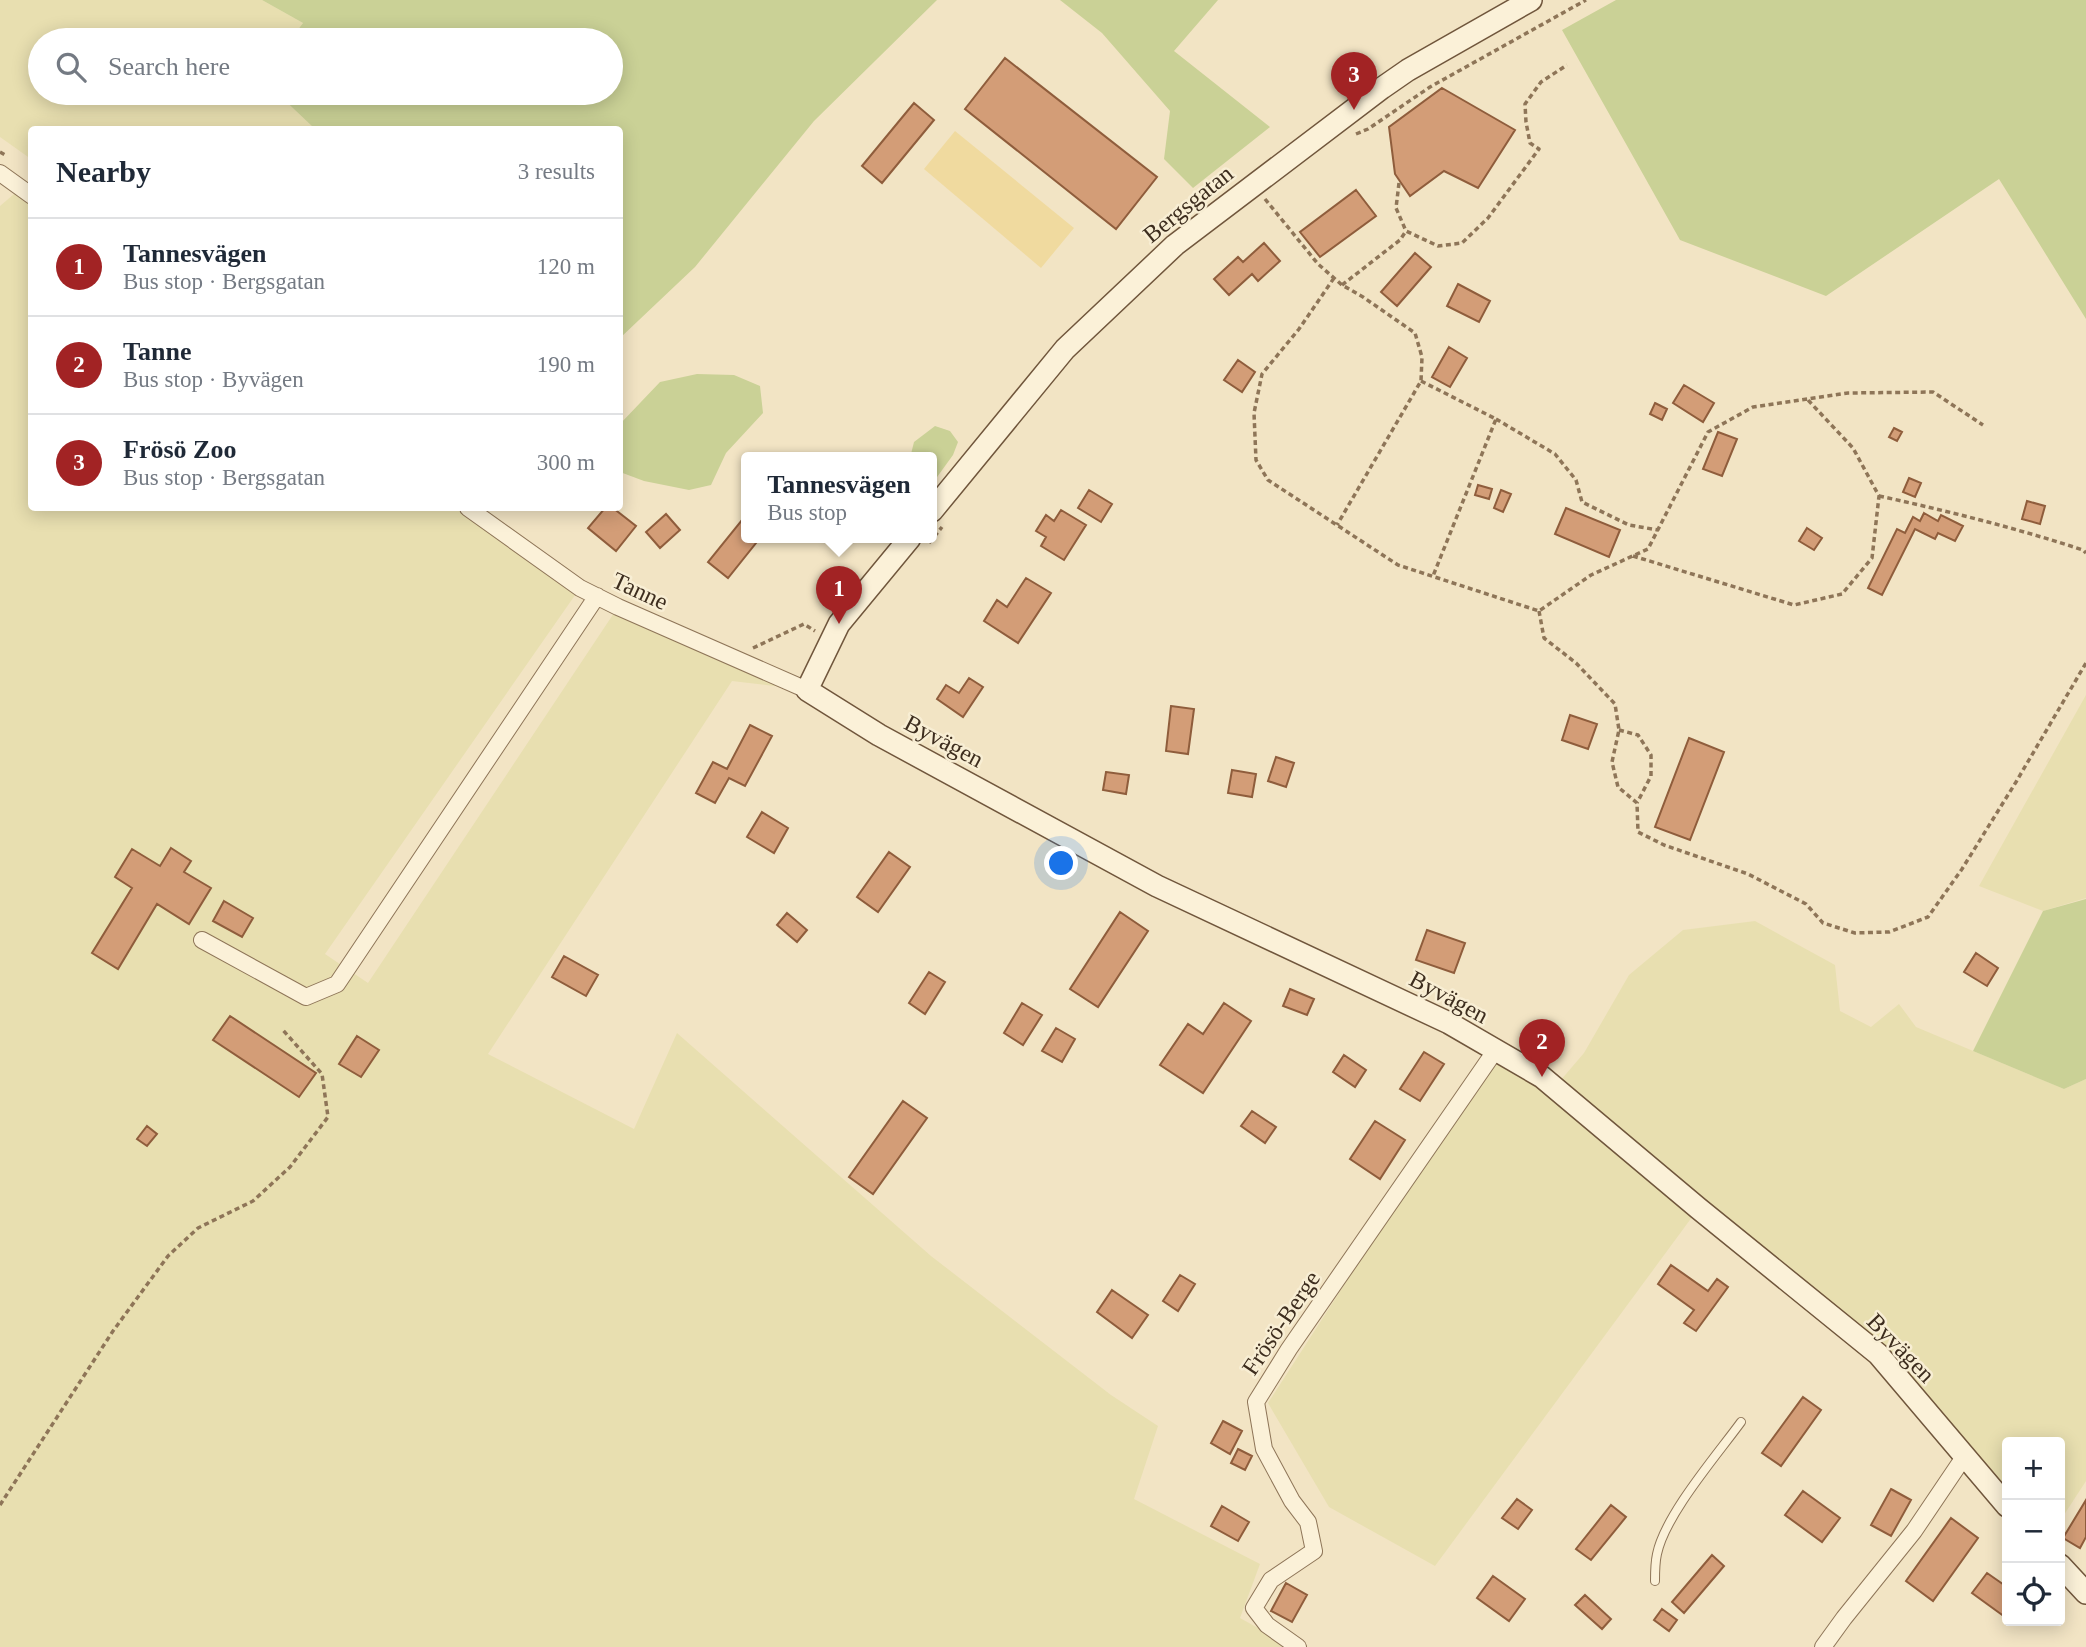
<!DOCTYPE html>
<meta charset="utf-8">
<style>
body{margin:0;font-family:Georgia,serif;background:#f2f2f3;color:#1f2937}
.controls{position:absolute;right:21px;bottom:21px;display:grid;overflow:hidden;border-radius:7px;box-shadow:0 4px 18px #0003}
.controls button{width:63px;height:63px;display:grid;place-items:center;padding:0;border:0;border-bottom:2px solid #e0e1e3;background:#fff;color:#1f2937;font:35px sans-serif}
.you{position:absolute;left:1062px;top:864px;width:24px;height:24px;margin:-18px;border:5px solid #fff;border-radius:50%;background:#1a73e8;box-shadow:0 0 0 10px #1a73e833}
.badge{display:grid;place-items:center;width:46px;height:46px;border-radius:50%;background:#a22324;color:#fff;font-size:23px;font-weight:700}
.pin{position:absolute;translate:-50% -58px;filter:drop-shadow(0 2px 4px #0008)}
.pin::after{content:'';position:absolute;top:37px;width:24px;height:21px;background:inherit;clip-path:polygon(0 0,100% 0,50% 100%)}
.popup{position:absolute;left:741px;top:452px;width:196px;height:91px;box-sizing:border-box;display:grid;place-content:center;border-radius:7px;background:#fff;filter:drop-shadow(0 2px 5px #0005);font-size:23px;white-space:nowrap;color:#747a83}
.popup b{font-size:26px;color:#1f2937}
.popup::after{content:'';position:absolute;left:50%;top:100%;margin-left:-14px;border:14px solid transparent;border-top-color:#fff}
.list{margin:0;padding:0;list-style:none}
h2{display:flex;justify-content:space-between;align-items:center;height:91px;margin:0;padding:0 28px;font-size:30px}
h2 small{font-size:23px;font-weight:400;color:#747a83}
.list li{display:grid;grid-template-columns:46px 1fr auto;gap:21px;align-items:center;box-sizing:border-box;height:98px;padding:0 28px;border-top:2px solid #e0e1e3}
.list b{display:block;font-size:26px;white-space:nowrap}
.list p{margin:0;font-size:23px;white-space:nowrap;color:#747a83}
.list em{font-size:23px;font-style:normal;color:#747a83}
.icon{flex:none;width:38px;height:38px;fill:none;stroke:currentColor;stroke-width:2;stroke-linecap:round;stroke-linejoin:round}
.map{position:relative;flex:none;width:2086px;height:1647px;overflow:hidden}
.search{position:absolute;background:#fff;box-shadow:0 4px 18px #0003;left:28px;top:28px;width:595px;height:77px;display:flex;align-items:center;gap:18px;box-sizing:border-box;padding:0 24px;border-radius:38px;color:#747a83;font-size:26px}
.panel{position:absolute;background:#fff;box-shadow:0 4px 18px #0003;left:28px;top:126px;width:595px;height:385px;border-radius:7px}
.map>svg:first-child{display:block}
.farmland{fill:#e8dfb0}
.green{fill:#cad196}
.sand{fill:#f0da9f}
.building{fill:#d39d77;stroke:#8f5d3c;stroke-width:2}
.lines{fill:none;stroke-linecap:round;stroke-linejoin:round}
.lane-casing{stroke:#8e7558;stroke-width:10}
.street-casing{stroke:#8e7558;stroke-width:18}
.secondary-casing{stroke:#70563c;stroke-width:24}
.path{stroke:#8e7558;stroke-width:3.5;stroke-dasharray:5 3.5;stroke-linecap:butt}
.lane{stroke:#fbf1d8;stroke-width:8}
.street{stroke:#fbf1d8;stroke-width:16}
.secondary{stroke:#fbf1d8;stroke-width:21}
.labels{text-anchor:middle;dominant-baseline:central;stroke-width:5;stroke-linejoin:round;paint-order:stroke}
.street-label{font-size:24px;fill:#3d2d1e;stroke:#f8eed4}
</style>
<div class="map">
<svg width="2086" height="1647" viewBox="0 0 2086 1647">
<rect width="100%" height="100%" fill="#f2e4c4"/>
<path class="farmland" d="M0 0H262L303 23 290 40H40V93H277L315 129 32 130 31 159 0 137Z
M21 188 32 196V508H468L580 588 325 954 368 983 618 607 807 690 732 681 488 1054 634 1129 677 1033 931 1256 1111 1395 1158 1426 1134 1499 1260 1564 1240 1618 1292 1647H0V206Z
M2086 695V898L2043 911 1979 886Z
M1755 921 1835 965 1840 1011 1871 1027 1899 1004 1916 1027 2064 1089 2086 1079V1481L2060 1521V1442H2007V1506L1878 1354 1698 1209 1435 1566 1329 1507 1268 1403 1495 1051 1554 1088 1584 1053 1629 975 1683 930Z"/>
<path class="green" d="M262 0H937L814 121 695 267 620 338V130L315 129 277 93H611V40H290L303 23Z
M1060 0H1218L1174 51 1270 127 1193 188 1164 159 1170 111 1102 33Z
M1616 0H2086V319L1999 179 1826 296 1680 240 1562 30Z
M697 374 734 375 760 386 763 413 726 453 711 485 689 490 644 481 620 472V424L660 382Z
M935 426 950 431 958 442 953 455 932 484V458H910L914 442Z
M2086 899V1079L2064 1089 1973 1051 2043 911Z"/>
<path class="sand" d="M955 131 1074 228 1041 268 924 169Z"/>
<path class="building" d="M1005 58 1157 177 1116 229 965 109Z
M1442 88 1515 130 1478 188 1444 171 1410 196 1395 174 1389 127Z
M914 103 934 120 882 183 862 166Z
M1356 190 1376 216 1320 257 1300 232Z
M1264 243 1280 261 1258 281 1252 274 1229 295 1214 279 1238 257 1243 262Z
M1415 253 1431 267 1397 306 1381 292Z
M1458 284 1490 301 1479 322 1447 306Z
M1449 347 1467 358 1450 387 1432 377Z
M1238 360 1255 372 1242 392 1224 380Z
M1684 385 1714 403 1703 422 1673 403Z
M1655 403 1667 409 1662 420 1650 414Z
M1894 428 1902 432 1897 441 1889 437Z
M1718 432 1737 439 1722 476 1703 469Z
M1909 478 1921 483 1915 497 1903 492Z
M1478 485 1492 489 1489 499 1475 495Z
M1089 490 1112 504 1101 522 1078 508Z
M1501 490 1511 494 1503 512 1494 508Z
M2027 501 2045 506 2040 524 2022 519Z
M605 508H613L636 526 616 551 588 528Z
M1566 508 1620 530 1609 557 1555 534Z
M1061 510 1086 525 1064 560 1041 546 1046 537 1036 531 1046 515 1054 521Z
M1924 513 1938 521 1941 515 1963 526 1955 541 1938 533 1935 539 1915 529 1882 595 1868 588 1897 529 1905 533 1913 517 1920 521Z
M666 514 680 530 660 548 646 532Z
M746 515V538H760L728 578 708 562Z
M1807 528 1822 538 1814 550 1799 541Z
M1026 578 1051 593 1018 643 984 621 997 600 1007 607Z
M969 678 983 687 963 717 937 699 946 685 959 693Z
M1171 706 1194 709 1188 754 1166 751Z
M1570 715 1597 724 1588 749 1562 740Z
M750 725 772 736 745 786 729 778 715 803 696 793 713 762 727 769Z
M1689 738 1724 752 1690 840 1655 827Z
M1276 757 1294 763 1286 787 1268 781Z
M1232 770 1256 774 1252 797 1228 793Z
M1106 772 1129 775 1126 794 1103 790Z
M762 812 788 828 774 853 747 837Z
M171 848 191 861 184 872 211 888 189 924 157 904 118 969 92 953 132 888 115 877 132 849 160 866Z
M889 852 910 867 878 912 857 897Z
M224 901 253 918 242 937 213 921Z
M1120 912 1148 931 1098 1007 1070 989Z
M787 913 807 930 797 942 777 925Z
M1427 930 1465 943 1454 973 1416 960Z
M1976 953 1998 968 1987 986 1964 972Z
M564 956 598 975 586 996 552 977Z
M929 972 945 982 925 1014 909 1003Z
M1290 989 1314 999 1307 1015 1283 1006Z
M1022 1003 1042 1015 1023 1045 1004 1033Z
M1224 1003 1251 1021 1203 1093 1160 1065 1188 1024 1203 1034Z
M230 1016 316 1073 299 1097 213 1040Z
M1056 1028 1075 1039 1062 1062 1042 1051Z
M357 1036 379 1050 361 1077 339 1064Z
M1424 1052 1444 1064 1420 1101 1400 1089Z
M1344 1055 1366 1070 1355 1087 1333 1072Z
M903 1101 927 1118 873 1194 849 1177Z
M1252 1111 1276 1127 1265 1143 1241 1126Z
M1375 1121 1405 1140 1380 1179 1350 1159Z
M147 1126 157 1134 147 1146 137 1139Z
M1671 1265 1708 1291 1717 1279 1728 1287 1696 1331 1684 1323 1694 1310 1658 1284Z
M1180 1275 1195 1284 1178 1311 1163 1301Z
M1112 1290 1148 1315 1132 1338 1097 1312Z
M1803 1397 1821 1410 1781 1466 1762 1453Z
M1223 1421 1242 1431 1230 1454 1211 1443Z
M1238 1449 1252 1456 1245 1470 1231 1463Z
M1891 1489 1911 1500 1891 1536 1871 1525Z
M1803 1491 1840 1518 1822 1542 1785 1515Z
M1517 1499 1532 1510 1518 1529 1502 1518Z
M2086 1500V1537L2080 1548 2063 1538Z
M1611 1505 1626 1517 1591 1560 1576 1549Z
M1222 1506 1249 1522 1238 1541 1211 1526Z
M1951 1518 1978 1538 1933 1601 1906 1581Z
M1712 1555 1724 1566 1684 1613 1672 1602Z
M1987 1573 2007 1587V1615L2005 1617 1972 1593Z
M1493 1576 1525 1599 1509 1621 1477 1598Z
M1286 1583 1307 1595 1292 1622 1271 1611Z
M1585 1595 1611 1619 1602 1629 1575 1605Z
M1662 1609 1677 1620 1669 1631 1654 1620Z"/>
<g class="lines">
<defs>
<path id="lane" d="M1655 1581C1655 1572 1655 1563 1657 1554 1665 1515 1717 1455 1741 1422"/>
<path id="street" d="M0 173 32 196
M468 508 580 588 618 607 807 690
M202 940 306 997 337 984 597 596
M1298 1647 1267 1625 1254 1608 1271 1580 1314 1551 1308 1522 1292 1501 1264 1449 1256 1402 1289 1349 1495 1051
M1823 1647 1844 1618 1914 1531 1964 1457"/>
<path id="secondary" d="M932 511 1065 349 1175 245 1382 88 1408 70 1531 0
M910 538 839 624 807 690 879 735 1157 886 1449 1023 1542 1077 1698 1208 1878 1354 2007 1506
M2060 1565 2086 1593"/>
</defs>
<use href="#lane" class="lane-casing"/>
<use href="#street" class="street-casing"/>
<use href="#secondary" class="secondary-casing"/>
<path class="path" d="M1356 134 1368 129 1430 87 1586 0
M0 152 7 156
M1399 183 1396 208 1406 231
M1265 199 1318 264 1342 285 1363 297 1415 333 1422 357 1421 381 1337 525
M1334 278 1299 329 1262 374 1254 413 1256 460 1268 480 1398 565 1539 611 1591 575 1648 549 1708 432 1753 407 1848 393 1933 392 1983 425
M1342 285 1400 240 1406 231 1438 246 1462 243 1488 218 1539 149 1530 143 1526 122 1525 104 1541 82 1567 65
M1421 381 1496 419 1433 576
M1496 419 1555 454 1576 480 1582 502 1629 525 1658 530
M1879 496C1948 511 2016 528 2083 550L2086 553
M929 543 942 527
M1633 556 1794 605 1842 594 1872 558 1879 496 1853 448 1807 399
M1539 611 1544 638 1576 663 1615 704 1619 730 1612 762 1618 787 1637 803 1638 832 1664 845 1748 874 1806 904 1823 923 1855 933 1889 932 1928 917 1962 869 2016 782 2086 663
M753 648 804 624 815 631
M1619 730 1638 735 1651 755V776L1637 803
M0 1505 113 1331 168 1256 198 1228 253 1201 290 1167 328 1117 322 1074 282 1029"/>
<use href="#lane" class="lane"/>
<use href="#street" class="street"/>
<use href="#secondary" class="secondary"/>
</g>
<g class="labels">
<g class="street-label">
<text transform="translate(1188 204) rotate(-39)">Bergsgatan</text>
<text transform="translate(640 591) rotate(25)">Tanne</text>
<text transform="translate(944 741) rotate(28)">Byvägen</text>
<text transform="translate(1449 997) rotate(28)">Byvägen</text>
<text transform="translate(1281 1323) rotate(-56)">Frösö-Berge</text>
<text transform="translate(1901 1348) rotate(46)">Byvägen</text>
</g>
</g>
</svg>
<div class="controls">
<button>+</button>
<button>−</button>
<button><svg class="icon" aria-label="locate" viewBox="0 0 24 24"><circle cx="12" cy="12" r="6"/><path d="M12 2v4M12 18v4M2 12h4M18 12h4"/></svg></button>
</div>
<div class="you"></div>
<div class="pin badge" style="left:839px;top:624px">1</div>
<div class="popup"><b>Tannesvägen</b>Bus stop</div>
<div class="pin badge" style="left:1542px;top:1077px">2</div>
<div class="pin badge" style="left:1354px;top:110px">3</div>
<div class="search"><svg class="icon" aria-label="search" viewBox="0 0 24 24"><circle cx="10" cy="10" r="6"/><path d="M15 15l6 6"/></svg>Search here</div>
<section class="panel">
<h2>Nearby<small>3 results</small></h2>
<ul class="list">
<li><span class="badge">1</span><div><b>Tannesvägen</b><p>Bus stop · Bergsgatan</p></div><em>120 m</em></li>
<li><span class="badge">2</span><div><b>Tanne</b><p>Bus stop · Byvägen</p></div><em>190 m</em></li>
<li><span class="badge">3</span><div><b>Frösö Zoo</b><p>Bus stop · Bergsgatan</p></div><em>300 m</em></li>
</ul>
</section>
</div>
